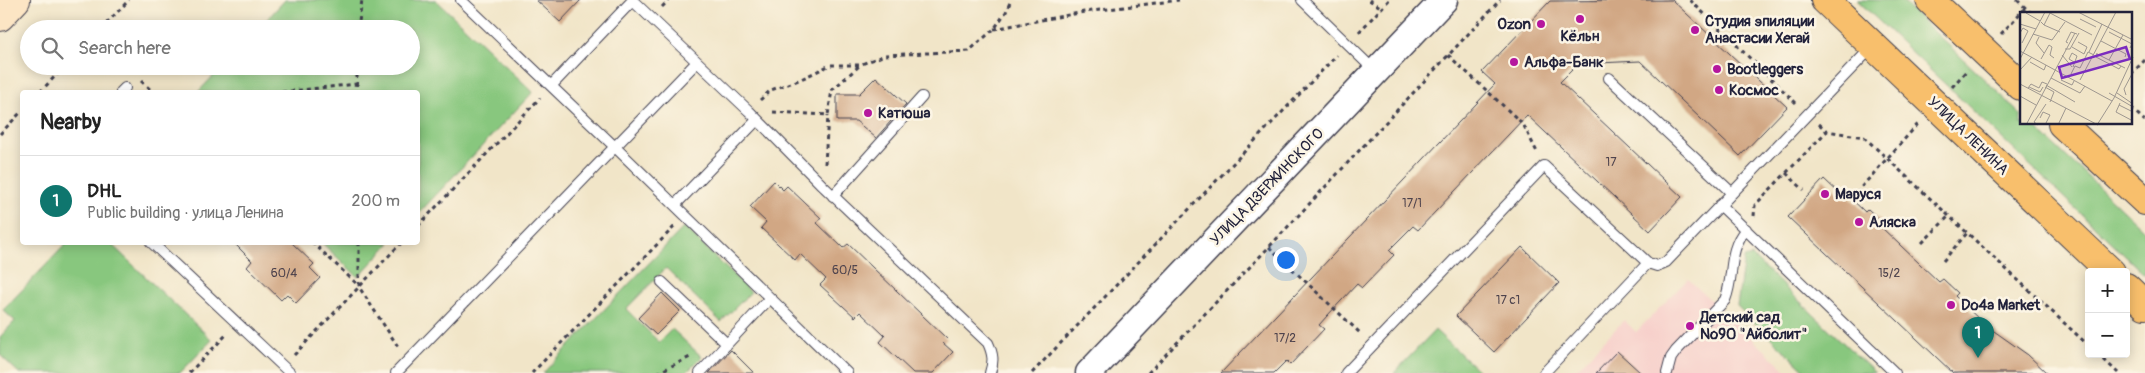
<!DOCTYPE html>
<meta charset="utf-8">
<style>
body{margin:0;font-family:Pangolin,sans-serif;background:#f6f6f6;color:#222}
.controls{position:absolute;right:15px;bottom:15px;display:grid;overflow:hidden;border-radius:5px;box-shadow:0 2px 12px #0003}
.controls button{width:45px;height:45px;display:grid;place-items:center;padding:0;border:0;border-bottom:1px solid #e0e0e0;background:#fff;color:#222;font:25px sans-serif}
.you{position:absolute;left:1285px;top:259px;width:18px;height:18px;margin:-12px;border:4px solid #fff;border-radius:50%;background:#1a73e8;box-shadow:0 0 0 8px #1a73e833}
.badge{display:grid;place-items:center;width:32px;height:32px;border-radius:50%;background:#0f766e;color:#fff;font-size:16px;font-weight:700}
.pin{position:absolute;translate:-50% -41px;filter:drop-shadow(0 1px 2px #0008)}
.pin::after{content:'';position:absolute;top:26px;width:18px;height:15px;background:inherit;clip-path:polygon(0 0,100% 0,50% 100%)}
.list{margin:0;padding:0;list-style:none}
h2{display:flex;justify-content:space-between;align-items:center;height:65px;margin:0;padding:0 20px;font-size:21px}
h2 small{font-size:16px;font-weight:400;color:#767676}
.list li{display:grid;grid-template-columns:32px 1fr auto;gap:15px;align-items:center;box-sizing:border-box;height:90px;padding:0 20px;border-top:1px solid #e0e0e0}
.list b{display:block;font-size:19px;white-space:nowrap}
.list p{margin:0;font-size:16px;white-space:nowrap;color:#767676}
.list em{font-size:16px;font-style:normal;color:#767676}
.icon{flex:none;width:28px;height:28px;fill:none;stroke:currentColor;stroke-width:2;stroke-linecap:round;stroke-linejoin:round}
.map{position:relative;flex:none;width:2145px;height:373px;overflow:hidden}
.search{position:absolute;background:#fff;box-shadow:0 2px 12px #0003;left:20px;top:20px;width:400px;height:55px;display:flex;align-items:center;gap:12px;box-sizing:border-box;padding:0 18px;border-radius:28px;color:#767676;font-size:19px}
.panel{position:absolute;background:#fff;box-shadow:0 2px 12px #0003;left:20px;top:90px;width:400px;height:155px;border-radius:5px}
.map>svg:first-child{display:block}
.built{fill:#f7d0cb}
.green{fill:#88c77e;stroke:#55745c}
.building{fill:#d1a784}
.lines{fill:none;stroke-linecap:round;stroke-linejoin:round}
.service-casing{stroke:#413f50;stroke-width:12}
.tertiary-casing{stroke:#413f50;stroke-width:29}
.secondary-casing{stroke:#413f50;stroke-width:30}
.primary-casing{stroke:#413f50;stroke-width:30}
.path{stroke:#413f50;stroke-width:3;stroke-dasharray:4 4;stroke-linecap:butt}
.service{stroke:#fff;stroke-width:10}
.tertiary{stroke:#fff;stroke-width:26}
.secondary{stroke:#fce5c4;stroke-width:28}
.primary{stroke:#f8bf6c;stroke-width:28}
.poi-dot{fill:#b5179e;stroke:#fcf5e5;stroke-width:2}
.labels{text-anchor:middle;dominant-baseline:central;stroke-width:5;stroke-linejoin:round;paint-order:stroke}
.number-label{font-size:12px;fill:#4e434d}
.poi-label{font-size:15px;font-weight:bold;fill:#22223b;stroke:#fcf5e5;text-anchor:start}
.street-label{font-size:15px;fill:#22223b;stroke:#fcf5e5}
.inset-road{fill:none;stroke:#9e9790;stroke-width:1}
.view{fill:#7b2cbf;fill-opacity:0.15;stroke:#7b2cbf;stroke-width:2.5}
.inset-edge{fill:none;stroke:#22223b;stroke-width:2.5}
</style>
<div class="map">
<svg width="2145" height="373" viewBox="0 0 2145 373">
<rect width="100%" height="100%" fill="#fcf5e5"/>
<filter id="ink" filterUnits="userSpaceOnUse"><feTurbulence type="fractalNoise" baseFrequency=".02" numOctaves="2"/><feDisplacementMap in="SourceGraphic" scale="10" xChannelSelector="R" yChannelSelector="G"/><feConvolveMatrix kernelMatrix="1 2 1 2 8 2 1 2 1" color-interpolation-filters="sRGB"/></filter>
<filter id="wash" filterUnits="userSpaceOnUse"><feTurbulence type="fractalNoise" baseFrequency=".0096" numOctaves="4" result="noise"/><feDisplacementMap in="SourceGraphic" scale="20" xChannelSelector="R" yChannelSelector="G"/><feGaussianBlur stdDeviation="1.12" result="paint"/><feColorMatrix in="noise" values="0 0 0 0 0 0 0 0 0 0 0 0 0 0 0 0 0 1.4 0 .05"/><feComposite in="paint" operator="in"/></filter>
<g filter="url(#wash)">
<rect width="100%" height="100%" fill="#f1e5c8"/>
<path class="built" d="M1688 279 1789 373H1573L1624 320 1636 332Z"/>
<path class="green" d="M285 0H436L533 92 418 214V92H198L223 66H411V29H258Z
M1857 0H1901L2021 114V124H2032L2145 231V275Z
M684 227 751 292 721 322 666 268 626 309 659 342 672 329 702 357 686 373H543Z
M110 243 212 340 180 373H19L0 355V337L15 321 3 310 67 243Z
M322 243H390L358 277Z
M1752 256 1875 373H1808L1737 306 1744 258Z
M1435 330 1481 373H1394Z"/>
<g id="blocks">
<path class="building" d="M536 0H581L560 22Z
M1672 0 1787 107 1740 156 1640 61 1578 64 1560 82 1682 197 1650 231 1527 115 1418 230 1413 226 1389 250 1394 255 1362 288 1357 284 1327 316 1319 325 1324 329 1290 365 1286 361 1274 373H1221L1495 84 1482 72 1550 1Z
M876 77 906 104 876 138 856 121H837V94H859Z
M1824 179 1842 196 1845 193 1865 212 1868 209 1884 224 1881 227 1939 282 1943 279 1958 293 1955 296 1984 324 2028 355 2047 373H1953L1788 217Z
M774 181 783 190 787 186 821 218 817 223 843 248 848 244 947 339 943 343 953 352 933 373H913L880 342 885 336 860 312 855 317 820 285 826 279 800 254 795 260 761 228 766 222 750 207Z
M233 242H291L314 264 310 268 320 278 296 303 287 294 281 300 247 267 252 261Z
M1522 247 1559 283 1494 352 1456 316Z
M662 293 680 311 656 335 638 318Z
M731 350 754 373H709Z
M1617 351 1641 373H1596Z"/>
</g>
</g>
<g filter="url(#ink)">
<use href="#blocks" fill-opacity="0" stroke="#413f50" stroke-width="1"/>
<g class="lines">
<defs>
<path id="service" d="M461 0 615 147 847 373
M632 0 749 111 824 187 988 343C993 354 994 361 990 373
M1302 0 1375 71
M1609 78 1732 193
M551 86 633 0
M121 92 125 88
M833 196 922 97
M675 205 757 120
M1720 205 1895 373
M151 242 290 373
M662 282 727 344
M396 373 697 62
M700 373 770 298
M1346 373 1544 166 1648 263 1657 266 1666 262 1873 46
M1544 373 1648 263
M1667 373 1671 358 1676 351 1725 300C1735 275 1727 251 1746 229"/>
<path id="tertiary" d="M1089 373 1444 0"/>
<path id="secondary" d="M0 17 16 0"/>
<path id="primary" d="M1825 0 2111 272
M1930 0 2021 86
M2062 124 2145 201
M2126 287 2145 305"/>
</defs>
<use href="#service" class="service-casing"/>
<use href="#tertiary" class="tertiary-casing"/>
<use href="#secondary" class="secondary-casing"/>
<use href="#primary" class="primary-casing"/>
<path class="path" d="M1369 0 1382 8
M1690 0 1796 103
M2017 0 2032 14
M662 7 669 0
M101 29 129 0
M358 29 362 0
M994 29 1084 12 1179 0
M1359 32 1389 0
M2001 34 2025 8
M1448 55 1523 124 1537 152
M357 66V92
M2131 74 2145 60
M141 81 153 92
M1952 87 1968 69
M40 92 65 66
M282 92 357 84
M760 100 771 90 799 80 830 65H859L885 55 969 51 994 29 1006 12 1011 0
M2131 108 2145 121
M773 112 828 115 832 90 859 66
M1819 124 1827 131 1864 137 2089 346
M0 134 22 111
M825 164 828 115
M1786 173 1804 190
M1856 193 1919 123
M1754 216 1755 205 1827 131
M418 226 540 98
M312 242 359 286
M359 242V287L399 348
M1922 243 1949 216
M1269 247 1361 334
M1943 261 1967 233
M2098 354 2118 373
M294 355 402 242
M189 373 227 334
M532 373 675 226
M657 373 690 357
M1032 373 1337 55
M1148 373 1269 247 1500 0"/>
<use href="#service" class="service"/>
<use href="#tertiary" class="tertiary"/>
<use href="#secondary" class="secondary"/>
<use href="#primary" class="primary"/>
</g>
</g>
<g class="poi-dot">
<circle cx="1580" cy="19" r="5"/>
<circle cx="1541" cy="24" r="5"/>
<circle cx="1695" cy="30" r="5"/>
<circle cx="1514" cy="62" r="5"/>
<circle cx="1717" cy="69" r="5"/>
<circle cx="1719" cy="90" r="5"/>
<circle cx="868" cy="113" r="5"/>
<circle cx="1825" cy="194" r="5"/>
<circle cx="1859" cy="222" r="5"/>
<circle cx="1951" cy="305" r="5"/>
<circle cx="1690" cy="326" r="5"/>
</g>
<g class="labels">
<g class="number-label">
<text x="1611" y="162">17</text>
<text x="1412" y="203">17/1</text>
<text x="845" y="270">60/5</text>
<text x="284" y="273">60/4</text>
<text x="1889" y="273">15/2</text>
<text x="1508" y="300">17 с1</text>
<text x="1285" y="338">17/2</text>
</g>
<g class="poi-label">
<text x="1705" y="21">Студия эпиляции<tspan x="1705" dy="17">Анастасии Хегай</tspan></text>
<text x="1531" y="24" text-anchor="end">Ozon</text>
<text x="1580" y="36" text-anchor="middle">Кёльн</text>
<text x="1524" y="62">Альфа-Банк</text>
<text x="1727" y="69">Bootleggers</text>
<text x="1729" y="90">Космос</text>
<text x="878" y="113">Катюша</text>
<text x="1835" y="194">Маруся</text>
<text x="1869" y="222">Аляска</text>
<text x="1961" y="305">Do4a Market</text>
<text x="1700" y="317">Детский сад<tspan x="1700" dy="17">№90 "Айболит"</tspan></text>
</g>
<g class="street-label">
<text transform="translate(1968 136) rotate(44)">УЛИЦА ЛЕНИНА</text>
<text transform="translate(1267 187) rotate(-46)">УЛИЦА ДЗЕРЖИНСКОГО</text>
</g>
</g>
<g transform="translate(2020 12)">
<rect width="112" height="112" fill="#f1e5c8"/>
<path class="inset-road" d="M58 0 113 28M6 1 20 9M60 7 76 15M21 10 24 13 30 1 72 23M0 12 16 17M24 13 40 20M89 20 112 32 110 36M0 21 3 16 8 19 2 31M13 22 32 28 45 10M19 25 16 31 24 41M81 29 106 42 105 45M48 31 46 30 51 20 57 22M52 35 64 42 67 35 58 30M45 37H50L59 21M0 39 92 89M69 40 82 12M77 41 76 45 99 57 101 54M77 42 105 56M42 43 52 55M0 47 25 0M21 47 29 33 32 35 30 43 34 46M89 48 103 23M10 50 24 58 26 53M53 55 57 44 52 41 49 47 54 50M0 58 12 45M51 62 55 54 60 56 68 40 74 43M31 66 60 81 65 74M41 68 52 73 54 69M60 68 96 0M0 72 78 113M26 73 55 90M9 75 20 80 23 75M25 75 34 80 30 90M8 76 11 72 19 76 22 70 27 72M89 81 113 95M97 81 113 92M106 83 104 77 113 60M0 84 16 93M100 91 96 100 113 109M99 93 113 100M20 106 23 100 30 103 25 113M6 113 55 21M18 113 14 110 26 92M38 113 46 96M77 113 94 86 113 45"/>
<path class="view" d="M106 35 110 47 42 66 39 55Z"/>
<rect width="112" height="112" class="inset-edge"/>
</g>
</svg>
<div class="controls">
<button>+</button>
<button>−</button>
</div>
<div class="you"></div>
<div class="pin badge" style="left:1978px;top:358px">1</div>
<div class="search"><svg class="icon" aria-label="search" viewBox="0 0 24 24"><circle cx="10" cy="10" r="6"/><path d="M15 15l6 6"/></svg>Search here</div>
<section class="panel">
<h2>Nearby<small></small></h2>
<ul class="list">
<li><span class="badge">1</span><div><b>DHL</b><p>Public building · улица Ленина</p></div><em>200 m</em></li>
</ul>
</section>
</div>
